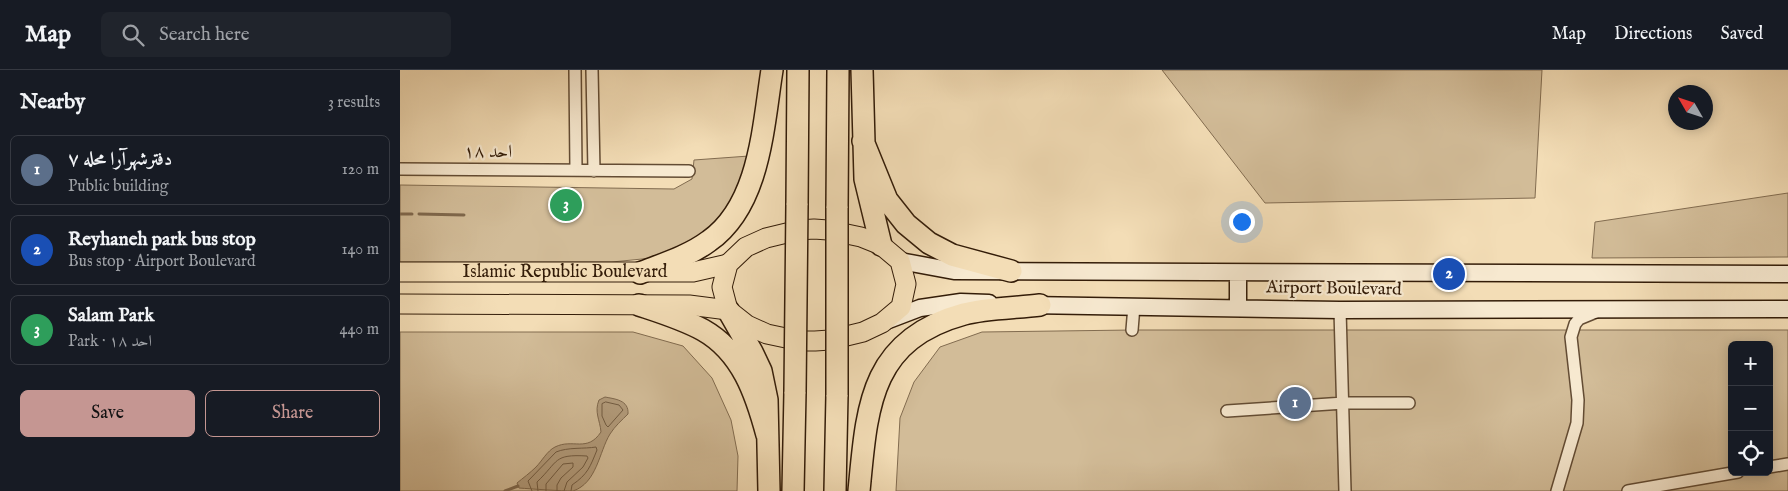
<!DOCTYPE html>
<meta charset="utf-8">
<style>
body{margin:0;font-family:"IM FELL English",Amiri,serif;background:#20242c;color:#f1f3f6}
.controls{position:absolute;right:15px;bottom:15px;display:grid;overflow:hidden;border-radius:8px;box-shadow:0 2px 12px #0003}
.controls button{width:45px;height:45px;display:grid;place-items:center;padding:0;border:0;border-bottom:1px solid #363941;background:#171b24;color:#f1f3f6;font:25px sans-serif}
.compass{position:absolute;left:1268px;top:15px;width:45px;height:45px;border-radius:50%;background:#171b24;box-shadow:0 2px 12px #0003;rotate:309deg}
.you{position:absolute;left:841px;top:151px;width:18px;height:18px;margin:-12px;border:4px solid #fff;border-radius:50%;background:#1a73e8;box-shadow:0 0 0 8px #1a73e833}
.badge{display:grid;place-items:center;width:32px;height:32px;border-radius:50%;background:#c59692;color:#fff;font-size:16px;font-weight:700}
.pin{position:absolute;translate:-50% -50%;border:2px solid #fff;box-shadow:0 1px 5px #0006}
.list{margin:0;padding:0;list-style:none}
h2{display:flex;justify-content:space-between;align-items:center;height:65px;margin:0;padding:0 20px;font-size:21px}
h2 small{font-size:16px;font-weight:400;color:#9ea1a6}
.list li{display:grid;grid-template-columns:32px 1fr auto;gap:15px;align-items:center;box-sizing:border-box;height:70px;margin:0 10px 10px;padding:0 10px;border:1px solid #363941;border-radius:8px}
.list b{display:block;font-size:19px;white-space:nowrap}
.list p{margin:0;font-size:16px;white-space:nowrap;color:#9ea1a6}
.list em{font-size:16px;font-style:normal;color:#9ea1a6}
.actions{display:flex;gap:10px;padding:15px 20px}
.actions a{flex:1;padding:11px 0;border:1px solid #c59692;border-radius:8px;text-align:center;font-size:18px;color:#c59692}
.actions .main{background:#c59692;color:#111}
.icon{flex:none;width:28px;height:28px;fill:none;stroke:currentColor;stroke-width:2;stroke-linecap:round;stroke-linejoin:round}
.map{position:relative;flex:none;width:1388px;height:421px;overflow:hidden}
header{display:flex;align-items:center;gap:30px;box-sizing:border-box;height:70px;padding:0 25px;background:#171b24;border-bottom:1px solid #363941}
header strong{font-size:24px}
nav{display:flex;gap:28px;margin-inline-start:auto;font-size:18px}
.search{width:350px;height:45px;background:#20242c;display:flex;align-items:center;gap:12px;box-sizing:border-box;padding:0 18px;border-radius:8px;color:#9ea1a6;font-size:19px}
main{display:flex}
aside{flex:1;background:#171b24}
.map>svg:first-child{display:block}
.green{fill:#d2bc98;stroke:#826c50;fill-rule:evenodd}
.water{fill:#b29b7b;stroke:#7f684d}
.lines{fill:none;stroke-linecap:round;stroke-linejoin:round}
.shore{stroke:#725c42;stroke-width:1}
.stream{stroke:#7f684d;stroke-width:3}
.street-casing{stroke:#634c34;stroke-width:14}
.secondary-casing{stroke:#331c08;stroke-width:19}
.primary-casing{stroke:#331c08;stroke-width:21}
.highway-casing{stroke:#331c08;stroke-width:24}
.street{stroke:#f7e9d0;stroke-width:11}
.secondary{stroke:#f7e9d0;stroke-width:16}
.primary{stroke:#f3ddb6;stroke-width:19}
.highway{stroke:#f3ddb6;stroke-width:21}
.highway-bridge-casing{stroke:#331c08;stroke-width:24;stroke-linecap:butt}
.highway-bridge{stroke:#f3ddb6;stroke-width:21}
.labels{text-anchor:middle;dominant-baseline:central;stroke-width:4.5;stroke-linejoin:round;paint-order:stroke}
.street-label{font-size:18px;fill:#331c08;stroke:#f7e9d0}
</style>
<header>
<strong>Map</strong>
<div class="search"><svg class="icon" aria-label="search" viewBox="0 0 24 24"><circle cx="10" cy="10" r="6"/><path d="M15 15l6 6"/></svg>Search here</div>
<nav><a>Map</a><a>Directions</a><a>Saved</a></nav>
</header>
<main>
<aside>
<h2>Nearby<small>3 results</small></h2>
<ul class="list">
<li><span class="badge" style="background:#5c6f8a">1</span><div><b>دفترشهرآرا محله ۷</b><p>Public building</p></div><em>120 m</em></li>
<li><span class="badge" style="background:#1a4fb4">2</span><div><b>Reyhaneh park bus stop</b><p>Bus stop · Airport Boulevard</p></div><em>140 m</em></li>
<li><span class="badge" style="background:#2e9e5b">3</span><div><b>Salam Park</b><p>Park · احد ۱۸</p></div><em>440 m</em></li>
</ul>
<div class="actions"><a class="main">Save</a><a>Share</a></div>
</aside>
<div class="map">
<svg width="1388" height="421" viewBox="0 0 1388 421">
<rect width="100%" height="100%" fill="#f3ddb6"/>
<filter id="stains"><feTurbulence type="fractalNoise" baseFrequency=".004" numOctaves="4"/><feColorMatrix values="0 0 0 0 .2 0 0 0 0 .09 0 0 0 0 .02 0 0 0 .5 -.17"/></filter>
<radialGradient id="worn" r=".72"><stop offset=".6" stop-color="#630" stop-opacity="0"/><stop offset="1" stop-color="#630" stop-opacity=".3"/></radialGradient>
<path class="green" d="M762 0H1142L1135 128 865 133Z
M349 86 341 122 323 148 297 170 262 187 212 192H0V115L274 119 292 109 294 90Z
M1388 123V187L1192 188 1195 152Z
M732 260H1388V421H496L500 348 514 312 540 277 582 262ZM1332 275H1369V402H1332Z
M0 262H233L283 276 312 308 331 350 338 386 337 421H0Z"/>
<path class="water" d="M205 327C215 329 229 330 228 344 222 350 215 356 210 364 199 382 197 413 173 421 161 421 132 419 119 418L117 413C123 408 130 403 136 397 142 391 147 381 155 377 173 368 187 383 201 362 200 350 194 342 199 330Z"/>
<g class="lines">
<path class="shore" d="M206 332 219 335 223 340 208 357 206 355 202 346V334Z
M132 421 128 411 156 382C168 377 184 379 196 377L197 380C190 397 188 404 172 415L171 421
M138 421 137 412C159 391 153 384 187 386L188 388 183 397 167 412 164 421
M146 421V414L163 394 173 393V397L161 408 157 415V421"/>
<path class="stream" d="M0 144H12
M19 144 64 145
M105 421 118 416"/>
<defs>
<path id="street" d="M175 0 176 100
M192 0 194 101
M0 99 289 101
M940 240 945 421
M732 260 734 236
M827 341 944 333H1009
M1369 397 1388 394
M1157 421 1177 353 1178 330 1171 267 1175 254 1179 249 1196 242
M1228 421 1338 402"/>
<path id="secondary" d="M500 191 554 201 1388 204
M628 235 940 240 1388 239
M838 238V203
M486 251 520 238 561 232 589 233"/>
<g id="primary">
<path d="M414 159 428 160 461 167 481 175 500 191 506 214 501 237 482 253 463 262 430 270 415 271H400L367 264 347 255 328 240 322 217 328 194 346 177 366 168 399 160Z"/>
<path id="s1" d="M0 202H293L328 194"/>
<path d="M0 234 289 235 328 240"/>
</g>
<path id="highway" d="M462 0 465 109 481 175
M463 71 487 130 506 154 529 173 552 185 611 201
M397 135 398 0
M437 138 438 0
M240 203C263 194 289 186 309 171 360 135 363 57 372 0
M239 235C260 242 283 249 303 260 342 282 356 324 367 365
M328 240 352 282 361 301 367 330 369 421
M393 421 395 322
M435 421 437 325
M459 421C467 338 469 270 564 244 585 238 617 238 640 235"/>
</defs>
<use href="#street" class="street-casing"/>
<use href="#secondary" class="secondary-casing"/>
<use href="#primary" class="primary-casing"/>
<use href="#highway" class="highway-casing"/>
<use href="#street" class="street"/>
<use href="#secondary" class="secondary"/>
<use href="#primary" class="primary"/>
<use href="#highway" class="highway"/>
<defs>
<path id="highway-bridge" d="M395 322 397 135
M437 325V138"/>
</defs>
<use href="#highway-bridge" class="highway-bridge-casing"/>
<use href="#highway-bridge" class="highway-bridge"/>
</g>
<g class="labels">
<g class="street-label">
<text x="88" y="82">احد ۱۸</text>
<text stroke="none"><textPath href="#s1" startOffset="165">Islamic Republic Boulevard</textPath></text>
<text transform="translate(934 219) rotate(1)">Airport Boulevard</text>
</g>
</g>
<rect width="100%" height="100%" filter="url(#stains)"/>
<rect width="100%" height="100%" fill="url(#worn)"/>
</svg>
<div class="controls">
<button>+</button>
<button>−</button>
<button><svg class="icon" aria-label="locate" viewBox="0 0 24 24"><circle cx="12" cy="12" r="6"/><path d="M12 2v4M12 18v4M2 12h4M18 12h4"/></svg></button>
</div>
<svg class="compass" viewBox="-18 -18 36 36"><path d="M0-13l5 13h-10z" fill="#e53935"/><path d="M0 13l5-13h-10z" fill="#9ea1a6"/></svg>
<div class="you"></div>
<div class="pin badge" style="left:895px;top:333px;background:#5c6f8a">1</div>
<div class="pin badge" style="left:1049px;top:204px;background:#1a4fb4">2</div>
<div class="pin badge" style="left:166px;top:135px;background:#2e9e5b">3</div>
</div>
</main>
